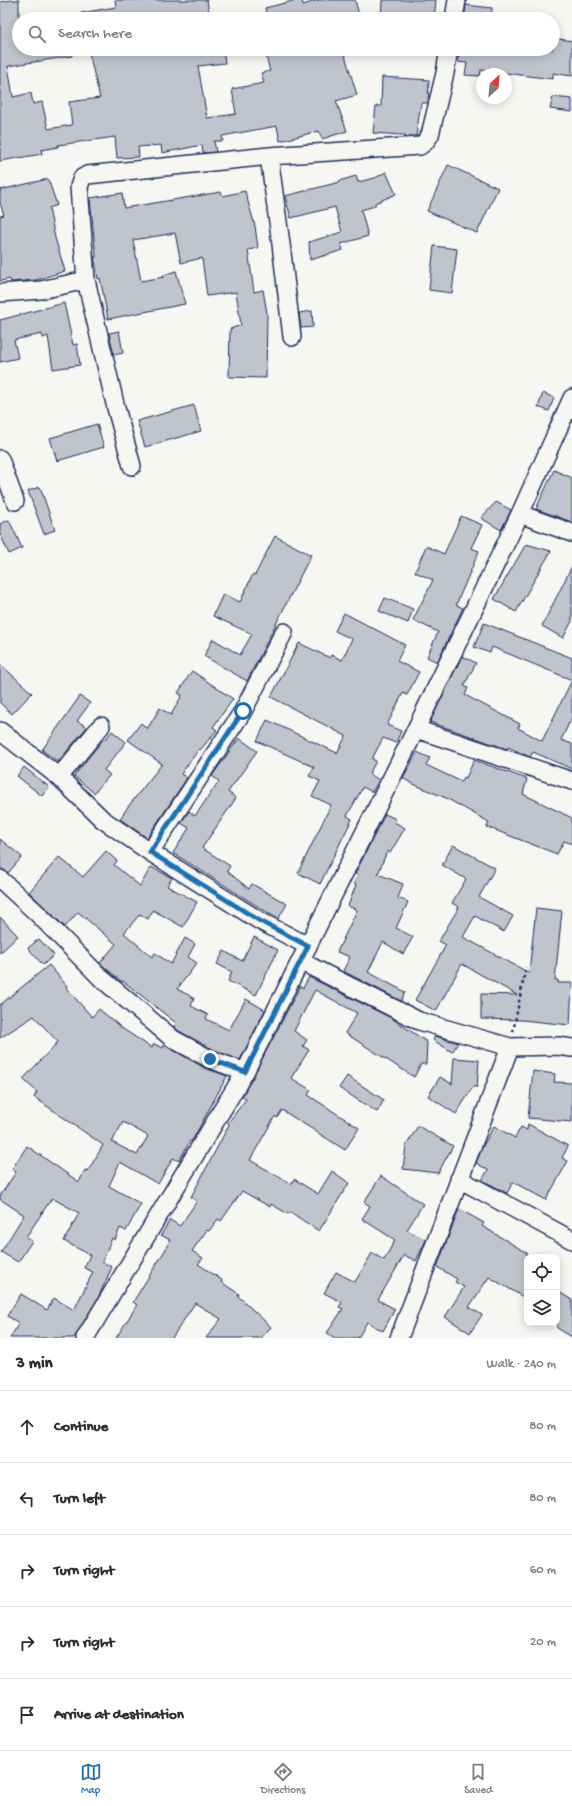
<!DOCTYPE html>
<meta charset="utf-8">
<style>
body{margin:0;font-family:"Gochi Hand",sans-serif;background:#f2f2f3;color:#2b2b33}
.controls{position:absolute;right:12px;bottom:12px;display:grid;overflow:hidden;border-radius:8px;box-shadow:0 2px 10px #0003}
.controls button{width:36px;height:36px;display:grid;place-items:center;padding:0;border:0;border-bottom:1px solid #e1e1e2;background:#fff;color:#2b2b33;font:20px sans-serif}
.compass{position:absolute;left:476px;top:68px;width:36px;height:36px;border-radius:50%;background:#fff;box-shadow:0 2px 10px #0003;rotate:26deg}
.stop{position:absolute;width:12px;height:12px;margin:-9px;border:3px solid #1f6fb2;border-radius:50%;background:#fff}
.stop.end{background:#1f6fb2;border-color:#fff;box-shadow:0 1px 4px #0008}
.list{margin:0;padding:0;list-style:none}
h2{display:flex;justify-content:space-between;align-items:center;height:52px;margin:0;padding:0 16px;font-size:17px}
h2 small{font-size:13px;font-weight:400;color:#7c7c81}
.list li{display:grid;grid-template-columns:26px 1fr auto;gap:12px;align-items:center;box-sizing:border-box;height:72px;padding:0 16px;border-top:1px solid #e1e1e2}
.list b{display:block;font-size:15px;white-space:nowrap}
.list em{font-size:13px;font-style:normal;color:#7c7c81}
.icon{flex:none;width:22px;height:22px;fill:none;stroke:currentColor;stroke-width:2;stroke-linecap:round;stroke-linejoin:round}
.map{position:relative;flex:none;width:572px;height:1338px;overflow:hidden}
.search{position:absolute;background:#fff;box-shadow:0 2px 10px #0003;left:12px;right:12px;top:12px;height:44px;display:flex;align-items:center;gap:10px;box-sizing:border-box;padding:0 14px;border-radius:22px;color:#7c7c81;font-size:15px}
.sheet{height:412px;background:#fff}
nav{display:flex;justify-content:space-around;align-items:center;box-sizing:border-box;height:56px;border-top:1px solid #e1e1e2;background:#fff;font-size:11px;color:#7c7c81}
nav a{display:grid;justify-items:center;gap:2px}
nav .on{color:#1f6fb2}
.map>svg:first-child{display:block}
.building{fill:#c0c4cd;stroke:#1b2f5e;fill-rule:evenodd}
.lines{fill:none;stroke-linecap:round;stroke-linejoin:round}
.minor-casing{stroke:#1b2f5e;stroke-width:20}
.path{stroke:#1b2f5e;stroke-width:2.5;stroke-dasharray:3 3;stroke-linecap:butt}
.minor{stroke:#f6f6f2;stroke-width:17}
.route{stroke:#1f6fb2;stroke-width:5}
</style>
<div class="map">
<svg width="572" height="1338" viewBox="0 0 572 1338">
<rect width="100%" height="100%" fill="#f6f6f2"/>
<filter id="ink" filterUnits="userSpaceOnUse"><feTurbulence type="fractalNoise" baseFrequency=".025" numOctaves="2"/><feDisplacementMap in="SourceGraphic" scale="8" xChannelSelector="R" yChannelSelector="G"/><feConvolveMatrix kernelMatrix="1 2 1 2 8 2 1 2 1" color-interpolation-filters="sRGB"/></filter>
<g filter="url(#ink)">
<path class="building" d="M12 0H19V49H72V56L8 66 13 97 31 93 33 104 42 102 48 129 72 125 69 102 100 98 88 49H223L225 63 198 66 207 118 236 114 232 89 264 83 261 73 270 71 264 49H343L357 95 336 101 347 131 322 139 319 131 280 141 277 126 222 136 223 141H214L216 152 203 153 202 145 162 153 161 145 138 147 139 157 117 158 115 137 58 145V147L41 150 42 154 0 161V2Z
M115 0H207L210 19H81V13L116 7Z
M297 0H302L303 5 319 0H355L359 15 346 19H268L265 8Z
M382 0H436L434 19H381Z
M466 5 492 8 491 19H464Z
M553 38 572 41V76L553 73V79L481 70 480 76 465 75 467 63 458 62 460 49H553Z
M382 77 429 80 428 103H421L416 136 373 133 376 106H381Z
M553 97 572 99V112L550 109Z
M448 165 498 188 477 233 427 211Z
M386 172 396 194 375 203V206L361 210 368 236 341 244 343 250 310 260 309 242 342 232 335 207 291 218 285 196 340 182 339 181 356 176 358 182 375 178Z
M48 179 57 205 49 208 55 238 65 271 36 280 11 282 10 279 0 281V216L4 215 0 203V190Z
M245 191 255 226 258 248 248 250 254 292 263 290 267 313 266 378 229 377 230 329 241 325 236 292 207 296 202 258 181 263 175 233 133 240 141 281 164 277 163 275 176 271 185 304 108 319 100 278 98 279 95 261 94 257H96L90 198 122 193 124 208 221 192 223 196Z
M434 246 457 249 452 293 429 290Z
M64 303 73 345 77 344 80 365 53 369 48 336 43 338 42 334 14 340 18 358 0 362V320Z
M312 311 313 327 301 328 299 313Z
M119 331 123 353 114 355 109 333Z
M543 393 554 398 549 411 538 407Z
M194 405 201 431 145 447 137 421Z
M97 424 104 447 57 461 50 438Z
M554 470 572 478V522L536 509Z
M40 487 55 530 44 534 28 491Z
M496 502 511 510 501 530 481 518Z
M461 516 482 525 471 548 479 551 456 605 463 608 437 662 427 657 438 632 413 620 433 580 415 572 426 546 444 554Z
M9 520 22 548 9 554 0 534V524Z
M275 536 311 555 247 681 204 656 213 639 240 655 252 634 213 616 223 594 240 602 253 574 255 575Z
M526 544 551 551 516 612 494 599Z
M572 566V621L563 638 542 626Z
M385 598 413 609 408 623 379 611Z
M344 613 405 645 397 661 419 672 407 695 403 693 387 725 401 731 396 743 383 738 372 759 376 761 369 774 379 780 372 792 363 787 347 816 352 819 320 884 298 873 331 805 312 796 320 781 309 776 314 767 257 741 267 720 337 753 346 736 271 697 299 643 330 658 331 655 342 660 352 639 335 631Z
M484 623 572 658V680L492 647 490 653 474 647Z
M462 656 476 663 464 686 468 688 465 695 520 724 518 728 542 741 572 680V717L561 740 572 744V769L533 752 530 757 508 747 507 749 430 722Z
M0 664 32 693 12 714 0 703Z
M192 671 233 699 213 727 217 730 200 750 199 749 181 774 187 778 147 838 120 819 127 808 162 764 128 740 141 723 147 729 160 708 171 715 182 695 178 693Z
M80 696 90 703 77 721 87 727 58 762 42 750Z
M112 731 126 742 104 770 110 775 94 793 74 776 104 738 105 740Z
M239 738 257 751 228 792 236 798 202 848 230 866 227 871 249 889 252 884 287 904 278 919 173 853 189 828 181 823 189 811 195 816 219 781 212 776Z
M417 752 430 758 426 765 462 782 464 777 466 778 474 760 527 779 523 794 572 818V844L564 841 557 854 487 827 489 822 446 798 411 783 403 778Z
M24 767 49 787 42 796 17 776Z
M385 814 396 819 394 822 405 828 390 853 387 851 378 874 403 884 398 898 408 902 396 928 413 937 403 954 383 942 368 972 405 992 401 1001 343 971 350 957 337 952 357 910 348 906 356 885 354 884 358 875 355 874Z
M0 839 22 857 8 873 0 867Z
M453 845 495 868 479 897 513 916 504 932 475 916 463 937 529 973 536 908 562 911 555 980H558V983H572L570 1025 522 1020 481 1019V994L517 995 462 964 436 1011 415 1000 446 945 439 941 459 907 452 903 466 879 442 865Z
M106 851 117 861 114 865 140 886 151 867 172 878 167 886 197 902 183 927 153 910 148 919 140 914 124 933 152 957 155 953 171 964 185 938 195 944 188 957 197 963 177 989 194 998 191 1006 208 1015 206 1019 229 1030 246 999 265 1010 240 1060 214 1050 179 1031 174 1027 176 1023 123 981 122 982 100 963 116 944 78 912 65 927 29 892 59 857 83 877Z
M0 917 18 936 0 953Z
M254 937 278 950 256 995 228 981 232 972 217 964 224 951 242 961Z
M39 939 54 955 43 965 28 948Z
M49 965 67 986 66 988 92 1017 99 1009 123 1029 152 1048 154 1044 163 1048 164 1045 205 1068 227 1076 192 1141H190L179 1161 173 1158 158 1184 120 1162 109 1186 141 1204 126 1231 120 1228 115 1240 112 1238 102 1262 112 1267 98 1298 74 1338H10L19 1323 7 1316 21 1294 47 1310 54 1298 74 1310 93 1272 84 1268 90 1255 64 1241 79 1213 52 1198 26 1237 32 1241 18 1262 1 1252 24 1215 0 1199V1196L16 1172 12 1169 27 1146 79 1182 85 1170 88 1171 103 1145 34 1097 37 1092 23 1079 58 1042 34 1016 0 1038V1005ZM123 1122 148 1136 137 1155 112 1142Z
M309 977 391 1018 427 1042 426 1064H421L414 1077 345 1033 357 1013 315 990 294 1031 307 1040 303 1046 309 1050 291 1078 311 1090 308 1095 359 1128 345 1150 282 1110 277 1118 275 1116 250 1160 291 1184 294 1179 318 1194 332 1171 349 1183 319 1231 290 1212 288 1214 271 1204 270 1207 242 1191 221 1221 218 1219 209 1231 207 1230 192 1251 203 1258 198 1264 222 1280 221 1282 239 1294 238 1296 271 1327 261 1338H206L221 1319 195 1303 172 1338H116L137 1305 133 1302 169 1244 168 1243 170 1240 161 1235 170 1220 180 1226 197 1201 191 1197 229 1125 228 1123 246 1099 242 1097 283 1019 300 986 303 988Z
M435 1036 458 1043 452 1052 433 1040Z
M454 1058 479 1060 477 1087H473L456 1114 428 1096 440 1077 452 1084Z
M533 1071 555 1074 554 1082 572 1083V1122L528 1118Z
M347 1076 384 1100 377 1112 339 1088Z
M528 1124 568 1146 562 1158 568 1161 546 1200 513 1182 507 1193 482 1180 488 1170 476 1163 483 1146 494 1126 515 1138 521 1127 527 1130Z
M418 1126 453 1146 438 1173 403 1169 406 1146Z
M381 1176 423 1204 407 1230 426 1240 416 1261 404 1255 378 1300 395 1309 383 1331 367 1322 358 1338H335L327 1333 343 1309 339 1307 342 1302 324 1293 336 1272 355 1282 372 1253 384 1260 395 1240 362 1219 370 1206 364 1202Z
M459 1209 484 1223 482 1226 527 1253V1299L489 1277 469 1307 482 1315 470 1333 445 1317 464 1287 455 1282 457 1279 437 1267Z
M557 1291 572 1300V1337L557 1328Z"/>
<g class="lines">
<defs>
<path id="minor" d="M454 19 457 0
M269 156 281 244 292 337
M0 293 41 290 86 280
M0 459 15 501
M132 466 116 408 86 280 79 187 82 178 87 175 269 156 420 146 425 142 430 135 445 73 449 49
M520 514 572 533
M416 729 572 781
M0 731 59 777 102 819 150 852 260 921 308 946
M59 777 101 726
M150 852 243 711 284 632
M0 879 38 914 101 978 173 1039 210 1059 245 1072
M300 961 419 1021 510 1047 558 1046 572 1048
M459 1179 572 1240
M85 1338 245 1072 416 729 520 514 572 398
M399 1338 510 1047"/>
</defs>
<use href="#minor" class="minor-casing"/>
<path class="path" d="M513 1032 526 967"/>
<use href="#minor" class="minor"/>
</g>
</g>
<g class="lines" filter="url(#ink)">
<path class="route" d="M210 1059 245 1072 308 946 260 921 150 852 243 711"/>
</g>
</svg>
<div class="controls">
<button><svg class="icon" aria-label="locate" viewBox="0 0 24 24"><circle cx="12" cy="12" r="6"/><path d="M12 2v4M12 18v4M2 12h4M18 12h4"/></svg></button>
<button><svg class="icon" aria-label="layers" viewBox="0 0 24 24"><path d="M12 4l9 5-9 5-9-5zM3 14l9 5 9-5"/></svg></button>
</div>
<svg class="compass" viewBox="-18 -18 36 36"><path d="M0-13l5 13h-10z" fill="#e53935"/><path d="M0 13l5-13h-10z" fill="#7c7c81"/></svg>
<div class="stop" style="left:243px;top:711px"></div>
<div class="stop end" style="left:210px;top:1059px"></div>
<div class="search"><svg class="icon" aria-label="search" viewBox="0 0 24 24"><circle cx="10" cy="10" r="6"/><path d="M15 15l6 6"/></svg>Search here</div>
</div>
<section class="sheet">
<h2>3 min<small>Walk · 240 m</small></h2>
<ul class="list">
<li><svg class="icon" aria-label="ahead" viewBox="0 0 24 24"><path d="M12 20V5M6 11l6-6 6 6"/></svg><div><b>Continue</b></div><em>80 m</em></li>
<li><svg class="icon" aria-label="left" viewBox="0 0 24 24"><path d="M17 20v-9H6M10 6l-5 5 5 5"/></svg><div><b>Turn left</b></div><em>80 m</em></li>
<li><svg class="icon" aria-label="right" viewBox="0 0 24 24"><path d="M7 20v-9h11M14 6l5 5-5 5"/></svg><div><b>Turn right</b></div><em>60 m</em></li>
<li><svg class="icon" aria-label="right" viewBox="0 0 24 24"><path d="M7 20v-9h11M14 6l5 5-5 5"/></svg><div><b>Turn right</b></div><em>20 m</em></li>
<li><svg class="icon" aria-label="arrive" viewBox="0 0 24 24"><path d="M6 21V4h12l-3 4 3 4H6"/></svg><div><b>Arrive at destination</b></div></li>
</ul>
</section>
<nav>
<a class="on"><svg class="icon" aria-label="map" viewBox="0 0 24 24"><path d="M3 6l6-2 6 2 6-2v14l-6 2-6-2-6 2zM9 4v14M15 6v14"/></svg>Map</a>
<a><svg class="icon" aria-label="directions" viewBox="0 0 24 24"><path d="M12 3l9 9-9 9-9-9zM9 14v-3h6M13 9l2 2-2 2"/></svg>Directions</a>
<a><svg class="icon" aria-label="saved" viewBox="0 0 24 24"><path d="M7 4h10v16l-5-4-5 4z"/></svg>Saved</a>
</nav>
